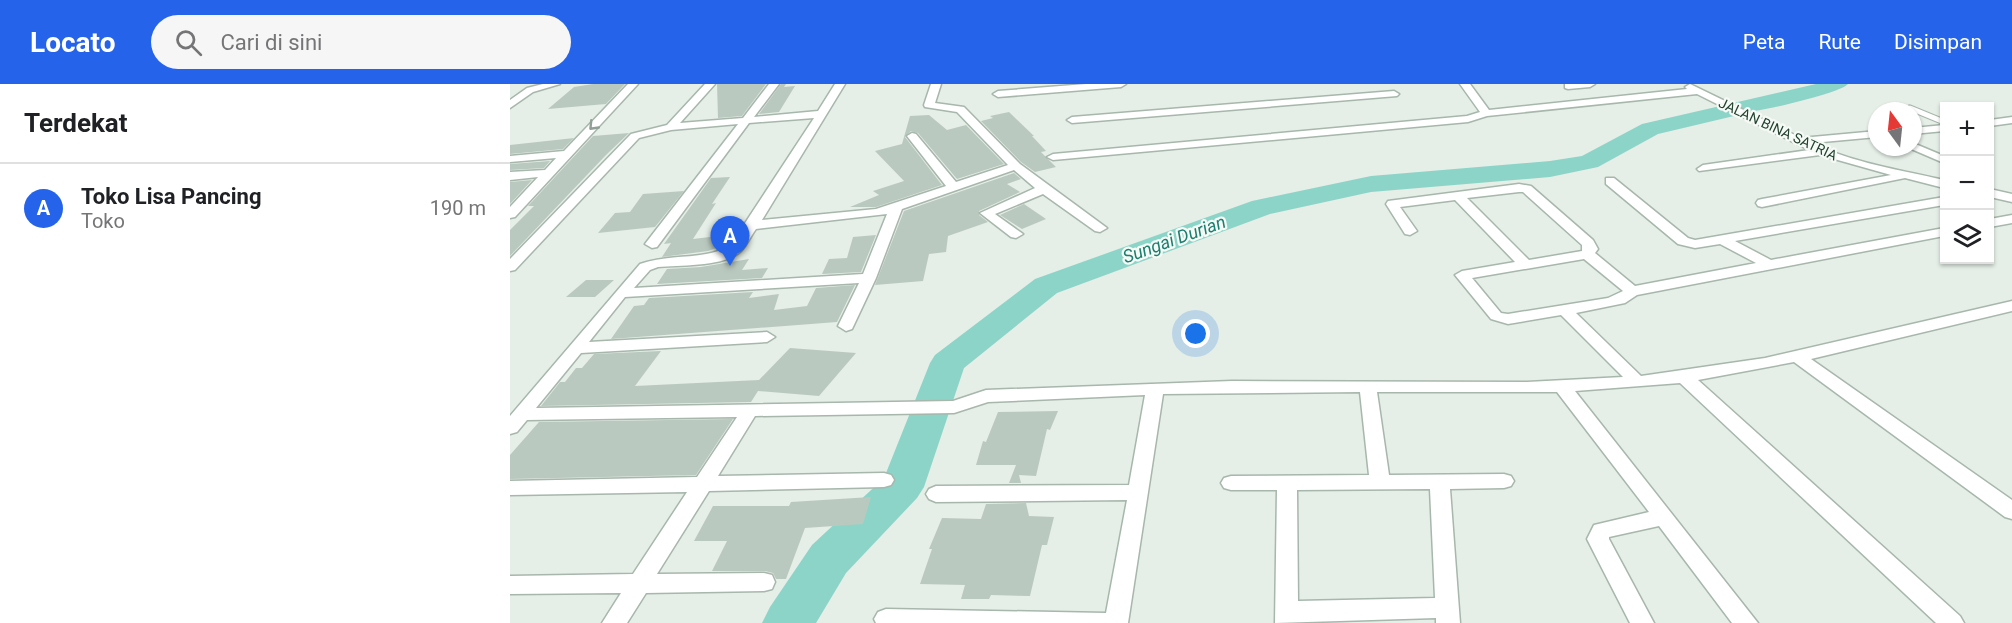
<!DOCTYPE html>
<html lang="id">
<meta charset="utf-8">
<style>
body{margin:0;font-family:Roboto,sans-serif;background:#f6f6f6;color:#202124}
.controls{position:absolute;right:18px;top:18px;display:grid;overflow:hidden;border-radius:0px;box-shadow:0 2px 4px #0004}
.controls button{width:54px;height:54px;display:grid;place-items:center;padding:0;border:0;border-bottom:2px solid #e0e0e0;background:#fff;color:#202124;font:30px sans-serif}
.compass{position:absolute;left:1358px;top:18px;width:54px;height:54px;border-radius:50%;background:#fff;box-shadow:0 2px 4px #0004;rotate:345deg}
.you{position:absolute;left:686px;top:250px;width:21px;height:21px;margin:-15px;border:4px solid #fff;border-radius:50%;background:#1a73e8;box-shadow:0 0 0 9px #1a73e833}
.badge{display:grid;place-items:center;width:39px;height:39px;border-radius:50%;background:#2563eb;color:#fff;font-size:20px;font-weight:700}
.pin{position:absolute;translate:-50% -50px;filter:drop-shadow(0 2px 3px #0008)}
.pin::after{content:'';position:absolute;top:32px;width:21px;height:18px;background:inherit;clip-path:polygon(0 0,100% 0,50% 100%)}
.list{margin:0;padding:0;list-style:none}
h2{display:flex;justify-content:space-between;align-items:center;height:78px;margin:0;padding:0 24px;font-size:26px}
h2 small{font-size:20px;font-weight:400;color:#757577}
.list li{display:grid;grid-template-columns:39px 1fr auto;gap:18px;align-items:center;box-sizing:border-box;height:90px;padding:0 24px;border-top:2px solid #e0e0e0}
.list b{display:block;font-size:22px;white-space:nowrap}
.list p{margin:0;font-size:20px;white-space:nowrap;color:#757577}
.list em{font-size:20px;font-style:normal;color:#757577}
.icon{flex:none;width:33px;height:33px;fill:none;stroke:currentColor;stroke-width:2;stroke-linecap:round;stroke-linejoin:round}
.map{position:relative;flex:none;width:1502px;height:539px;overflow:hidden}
header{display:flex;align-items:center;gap:36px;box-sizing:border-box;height:84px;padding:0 30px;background:#2563eb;color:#fff}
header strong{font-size:28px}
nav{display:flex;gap:33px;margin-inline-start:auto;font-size:21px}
.search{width:420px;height:54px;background:#f6f6f6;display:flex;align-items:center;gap:15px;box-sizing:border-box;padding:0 21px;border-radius:33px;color:#757577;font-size:22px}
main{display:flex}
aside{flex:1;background:#fff}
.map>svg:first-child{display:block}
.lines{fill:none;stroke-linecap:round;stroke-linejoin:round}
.river{fill:#8cd4c8;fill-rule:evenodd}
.building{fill:#bac9bf}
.service-casing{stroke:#a7b7ac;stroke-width:7}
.minor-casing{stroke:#a7b7ac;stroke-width:3}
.service{stroke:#fff;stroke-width:5}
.minor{fill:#fff;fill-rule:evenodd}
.oneway{stroke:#91a097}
.labels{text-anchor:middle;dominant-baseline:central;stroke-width:4.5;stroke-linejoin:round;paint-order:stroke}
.far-street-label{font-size:14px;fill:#23412f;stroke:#f6faf6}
.water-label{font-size:18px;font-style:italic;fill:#1b7f6f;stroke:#f6faf6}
</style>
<header>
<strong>Locato</strong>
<div class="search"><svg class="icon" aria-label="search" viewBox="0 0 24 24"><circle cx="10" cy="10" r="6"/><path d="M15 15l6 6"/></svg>Cari di sini</div>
<nav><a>Peta</a><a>Rute</a><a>Disimpan</a></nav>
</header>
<main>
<aside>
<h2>Terdekat<small></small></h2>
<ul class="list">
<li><span class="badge">A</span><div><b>Toko Lisa Pancing</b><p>Toko</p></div><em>190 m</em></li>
</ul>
</aside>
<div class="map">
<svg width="1502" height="539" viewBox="0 0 1502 539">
<rect width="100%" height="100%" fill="#e5eee7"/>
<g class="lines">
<path class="river" d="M1306 0H1338C1332 9 1238 31 1226 29L1224 32 1148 50 1088 83 1040 93 861 108 760 130 547 209 454 284 414 403 407 414 336 489 306 539H252L260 523 302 461 374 394 420 279 425 271 525 195 742 117 861 92 1040 77 1072 72 1132 40Z"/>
</g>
<path class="building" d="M83 0H115L96 20 38 25 64 3Z
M207 0H256L232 32 208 34Z
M271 0H276L274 3 285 2 269 28 249 30Z
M499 28 524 52H522L536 67 531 68 546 83 525 88 511 78 471 37 483 34 480 32Z
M419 31 437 46 456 41 494 80 447 95 408 49 401 47 395 53 432 101 366 123H340L369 111 363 107 394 97 365 67 392 60 400 32Z
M119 49 96 71 0 172V146L24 122H18L83 52Z
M64 54 53 65 0 70V61Z
M40 77 34 84 0 86V80Z
M504 89 511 95 497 100 510 108 469 127V131L478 138 438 152 436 168 419 170 413 197 365 201 394 127Z
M220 93 202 120 206 119 183 155 225 150 218 160 198 167 152 173 161 159 154 160 201 94Z
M22 96 0 120V98Z
M174 107 145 143 88 149 105 129 120 128 133 110Z
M514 120 536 135 512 145 490 131Z
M366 151 351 188 312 190 319 175 337 174 343 153Z
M239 175 232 186 258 184 252 194 147 200 157 185 191 183Z
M76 196H104L85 213H56Z
M345 201 327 238 101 255 124 222 134 221 139 214 243 208 239 214 269 210 264 226 297 222 306 204Z
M280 264 346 269 309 312 248 307 241 318 31 322 50 298H55L66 284H72L84 270 151 267 125 302 249 296Z
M548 327 540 346 537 345 526 392 509 391 511 399H499L506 381H466L473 357 476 358 488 328Z
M223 335 186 391 0 395V371L29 338Z
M361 413 353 440 295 444 276 495H266L263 489 255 487H202L217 457H184L203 422H279L281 418Z
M516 419 519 432 544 433 537 461H532L520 512 481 511 479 515H451L455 501 410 500 422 465H419L432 434 471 435 476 420Z"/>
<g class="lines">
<defs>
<path id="service" d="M1400 24 1434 38"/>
<path id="minor" d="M33 0H50L23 8 0 24V16L17 4Z
M118 0H128L5 133 0 134V123L28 93 0 96V88L35 86 46 74 0 78V72L54 67Z
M195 0H205L170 39 233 34 259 0H269L244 33 308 27 325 0H335L252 136 366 125 436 102 397 52 402 49 406 50 446 98 498 81 447 28 415 23 414 21 421 0H431L425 19 454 23 510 80 597 144 590 148 585 147 533 110 485 130 513 150 506 154 501 153 470 129 525 104 504 86 392 125 366 194 342 245 336 247 328 242 349 199 115 213 79 258 257 248 265 253 257 258 71 269 26 324 443 317 476 306 722 297 1017 298 1113 293 1051 231 998 240 981 235 945 191 952 187 1005 178 945 116 890 123 907 147 900 151 895 150 876 120 878 117 1009 100 1021 102 1083 156 1088 165 1085 169 1125 202 1246 179 1210 160 1185 164 1168 160 1096 100V94H1104L1178 154 1185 156 1434 113V121L1225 157 1261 176 1434 144V152L1127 211 1115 219 1066 229 1131 292 1255 274 1502 217V227L1301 275 1502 416V435L1495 433 1284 278 1188 296 1450 532 1454 539H1426L1170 299 1065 307 1248 539H1222L1149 442 1099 453V455L1144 539H1120L1077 455 1084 441 1139 428 1047 308H867L879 391 994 390 1001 392 1004 397 1001 402 994 404 940 405 950 539H926V534L765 539 767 406H721L714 404 711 399 714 394 721 392 859 391 850 308 653 310 618 539H366L364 535 368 528 376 525 596 529 617 416 426 418 419 415 416 410 419 405 426 402 619 401 635 311 478 318 444 329 245 332 208 392 374 389 381 391 384 396 381 401 374 403 199 407 147 490 254 489 262 491 265 498 262 505 254 507 136 509 117 539H92L111 509 0 510V492L123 490 177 408 0 411V397L187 393 227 333 17 336 7 348 0 350V332L130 180C160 169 192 177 220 162L304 34 239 39 147 163 142 164 135 160 228 40 161 46 129 54 5 186 0 187V175L121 50 157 41ZM1009 108H1013L1072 161V167L1019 176 957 114ZM377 130 353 190 124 204 140 186 148 183C170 181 213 183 230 168 236 162 241 152 246 145ZM1074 175 1113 207 1098 214 998 230 991 229 962 194ZM920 405 925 514 788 517 787 406Z
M576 0H616L611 3 488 13 483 10 488 7Z
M950 0H960L979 26 1177 5 1175 3 1180 0 1291 54 1367 47V53L1302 59C1343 79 1391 86 1434 96V104L1395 94 1252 123 1248 122 1246 119 1248 116 1252 115 1381 91 1310 71 1189 87 1187 85 1193 81 1299 66 1187 10 977 32 958 38 543 76 537 73 543 70 957 32 970 28Z
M1055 0H1085L1080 3 1058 5 1055 4Z
M884 7 889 10 887 12 562 39 557 36 562 33Z
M1502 33V39L1480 42V36Z
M1434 41V47L1403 50V44Z
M1403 59 1434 72V79L1399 64 1403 63Z
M1480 105 1502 110V118L1480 113Z
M1502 131V139L1480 143V135Z"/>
</defs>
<use href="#service" class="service-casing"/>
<use href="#minor" class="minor-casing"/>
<use href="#service" class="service"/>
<use href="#minor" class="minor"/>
</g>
<defs><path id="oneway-chevron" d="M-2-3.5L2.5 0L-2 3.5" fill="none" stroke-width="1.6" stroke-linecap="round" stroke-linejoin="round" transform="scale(1.5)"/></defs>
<use class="oneway" href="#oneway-chevron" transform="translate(83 42) rotate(134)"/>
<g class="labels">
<g class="far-street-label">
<text transform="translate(1268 45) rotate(25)">JALAN BINA SATRIA</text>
</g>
<g class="water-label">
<text transform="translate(664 155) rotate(-20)">Sungai Durian</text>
</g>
</g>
</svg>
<div class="controls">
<button>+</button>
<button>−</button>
<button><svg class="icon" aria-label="layers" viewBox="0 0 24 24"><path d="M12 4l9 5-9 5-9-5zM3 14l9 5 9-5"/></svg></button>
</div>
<svg class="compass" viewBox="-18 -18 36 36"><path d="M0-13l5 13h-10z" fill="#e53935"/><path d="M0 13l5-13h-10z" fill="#757577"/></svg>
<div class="you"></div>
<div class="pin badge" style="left:220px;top:182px">A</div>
</div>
</main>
